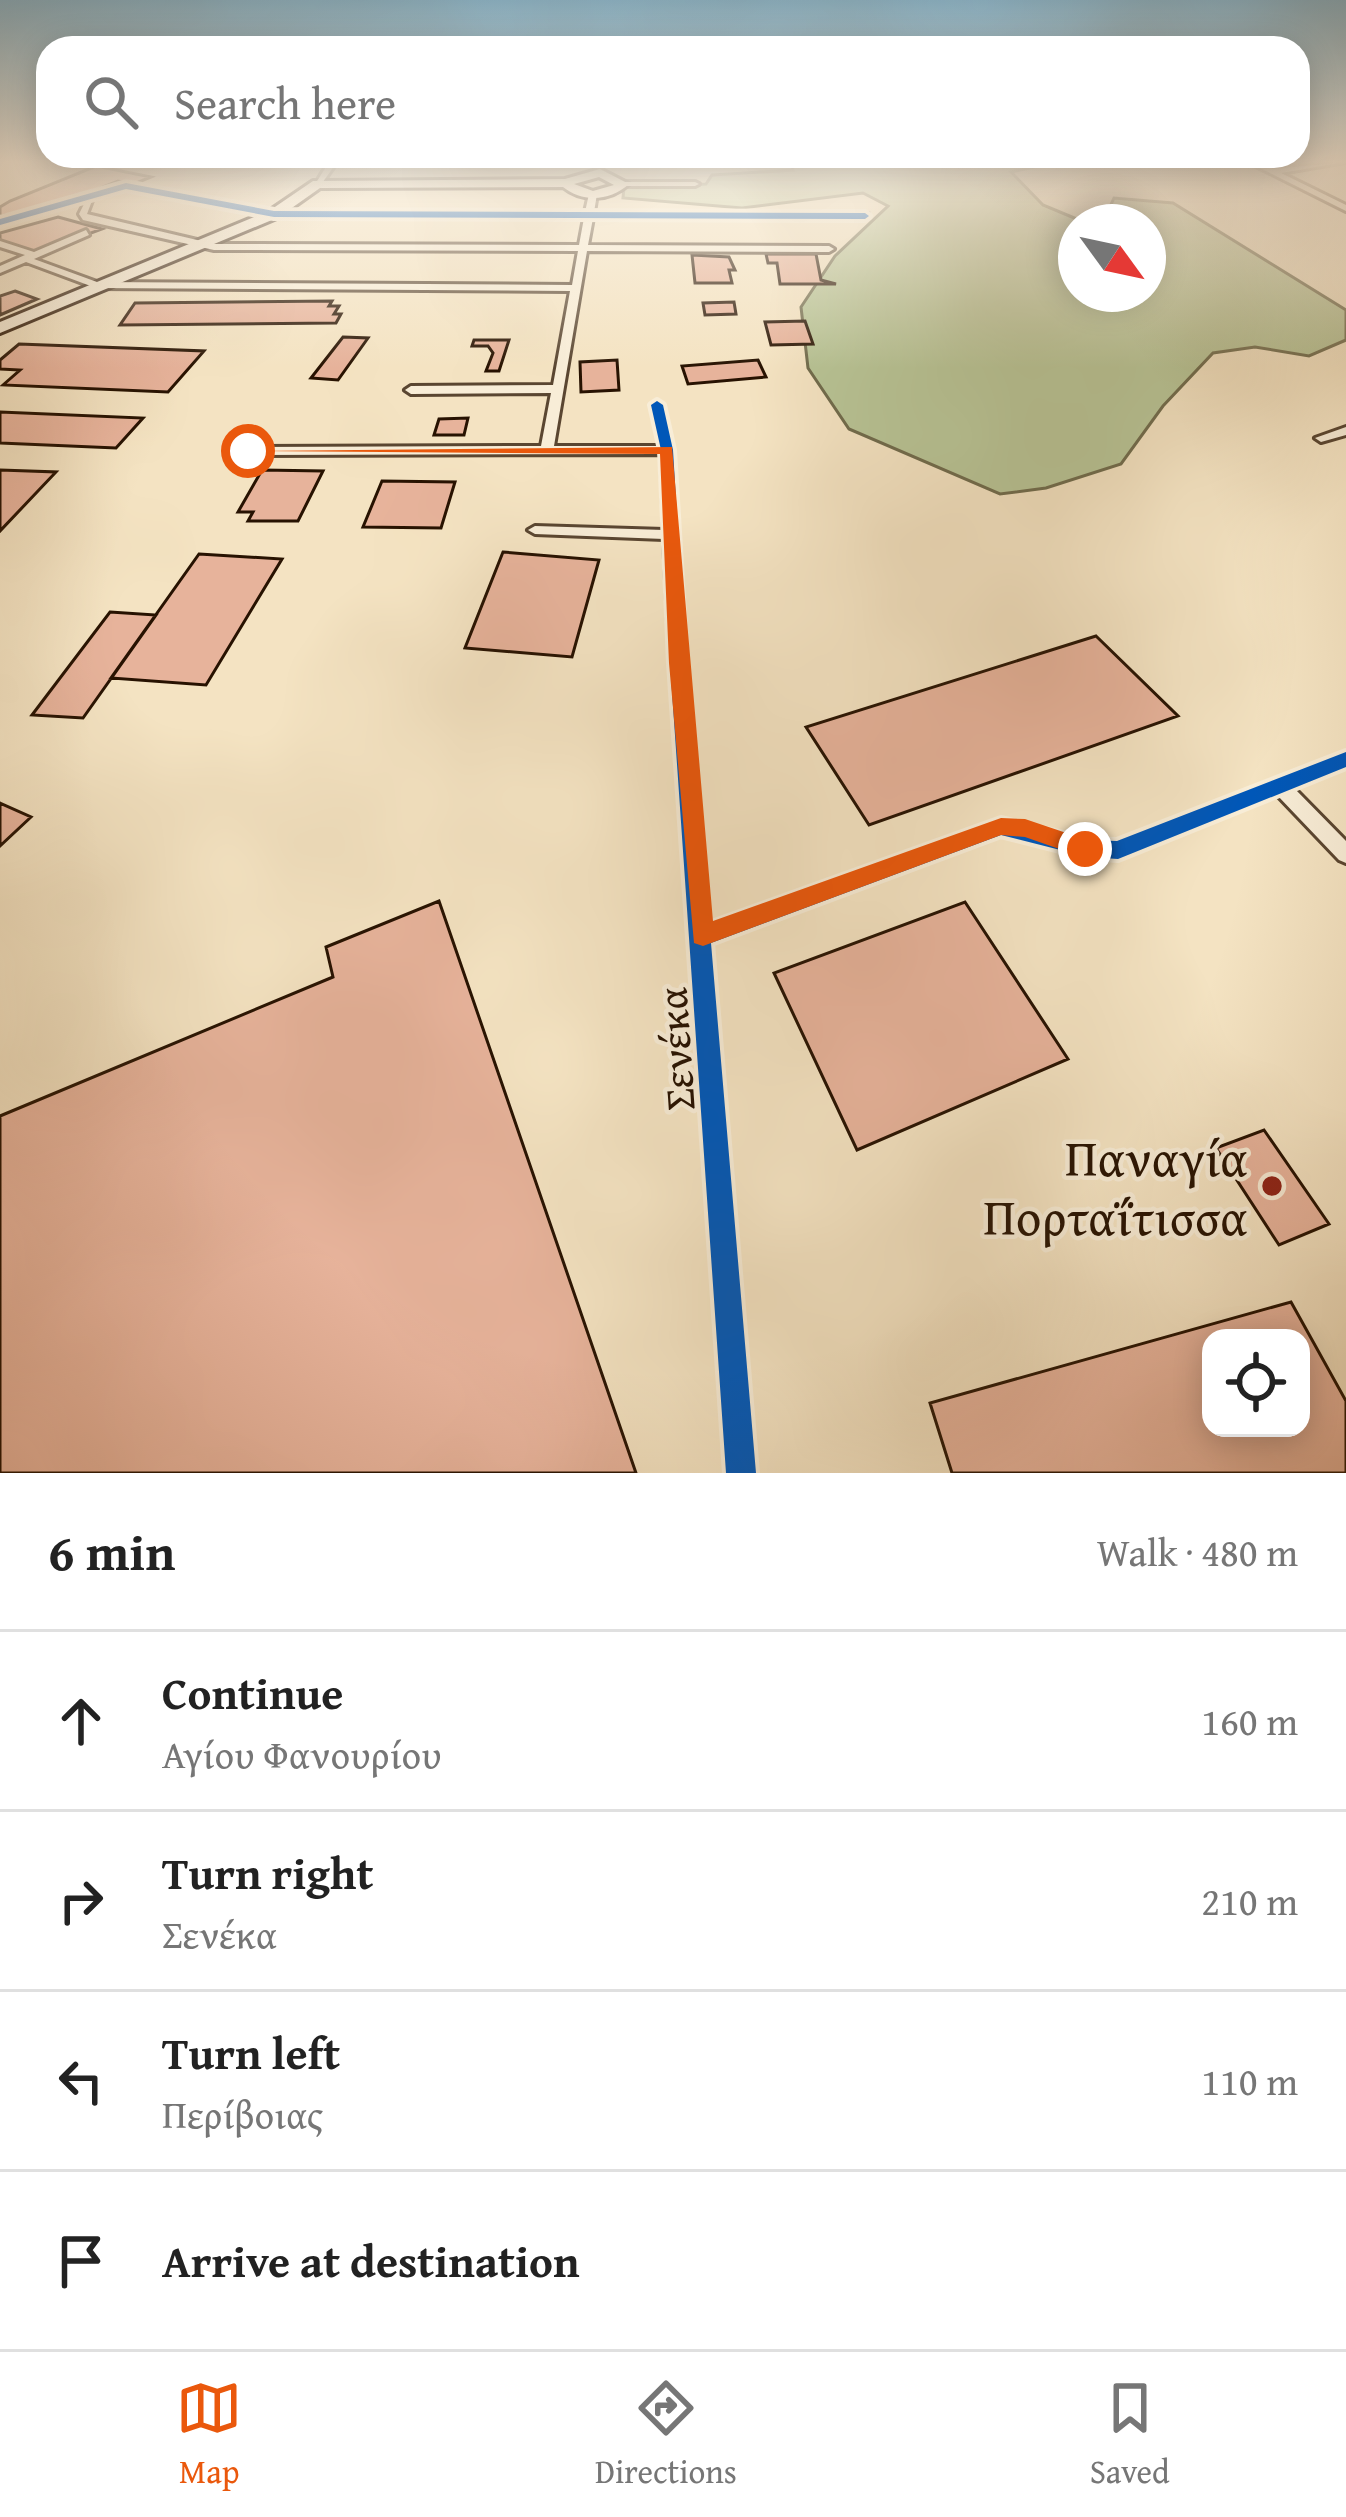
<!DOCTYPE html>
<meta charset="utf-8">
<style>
body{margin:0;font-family:"Gentium Book Plus",serif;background:#f6f6f6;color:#222}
.controls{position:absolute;right:36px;bottom:36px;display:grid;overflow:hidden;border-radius:24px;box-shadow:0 6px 30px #0003}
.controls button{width:108px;height:108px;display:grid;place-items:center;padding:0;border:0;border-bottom:3px solid #e0e0e0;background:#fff;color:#222;font:60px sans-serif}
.compass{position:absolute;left:1058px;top:204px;width:108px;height:108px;border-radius:50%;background:#fff;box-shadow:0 6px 30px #0003;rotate:123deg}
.stop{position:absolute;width:36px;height:36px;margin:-27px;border:9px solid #ea580c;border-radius:50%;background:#fff}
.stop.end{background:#ea580c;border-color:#fff;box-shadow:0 3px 12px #0008}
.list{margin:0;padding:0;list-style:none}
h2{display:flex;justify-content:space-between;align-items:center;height:156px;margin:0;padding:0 48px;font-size:51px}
h2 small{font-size:39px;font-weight:400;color:#767676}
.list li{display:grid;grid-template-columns:78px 1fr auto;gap:36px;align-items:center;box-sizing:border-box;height:180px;padding:0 48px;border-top:3px solid #e0e0e0}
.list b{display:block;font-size:45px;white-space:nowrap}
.list p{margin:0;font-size:39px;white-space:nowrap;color:#767676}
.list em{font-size:39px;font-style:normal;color:#767676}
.icon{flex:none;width:66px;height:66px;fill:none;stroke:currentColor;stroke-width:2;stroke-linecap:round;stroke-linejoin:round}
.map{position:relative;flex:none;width:1346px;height:1473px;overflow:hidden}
.search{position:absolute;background:#fff;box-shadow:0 6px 30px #0003;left:36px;right:36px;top:36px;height:132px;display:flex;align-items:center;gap:30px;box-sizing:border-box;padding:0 42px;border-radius:36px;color:#767676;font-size:45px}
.sheet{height:876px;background:#fff}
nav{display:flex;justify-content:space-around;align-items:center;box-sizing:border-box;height:168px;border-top:3px solid #e0e0e0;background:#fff;font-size:33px;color:#767676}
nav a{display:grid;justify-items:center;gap:6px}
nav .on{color:#ea580c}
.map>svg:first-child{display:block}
.green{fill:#b8c496;stroke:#706b4c;stroke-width:3}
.building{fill:#e7b39b;stroke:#271201;stroke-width:3;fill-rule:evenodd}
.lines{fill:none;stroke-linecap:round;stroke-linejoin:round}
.street-casing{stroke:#5a4631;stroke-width:6}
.secondary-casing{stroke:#271201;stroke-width:6}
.street{fill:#f8edd7;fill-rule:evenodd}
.secondary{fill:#f8edd7;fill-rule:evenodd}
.cycleway-casing{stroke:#f8edd7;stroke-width:8}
.cycleway{fill:#0057b8;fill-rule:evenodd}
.route{fill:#ea580c}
.poi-dot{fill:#8f2418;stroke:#f8edd7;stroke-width:4.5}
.labels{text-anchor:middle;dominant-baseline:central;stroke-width:9;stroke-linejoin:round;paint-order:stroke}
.street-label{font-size:42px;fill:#271201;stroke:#f8edd7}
.near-poi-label{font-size:51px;fill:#271201;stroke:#f8edd7;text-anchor:end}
</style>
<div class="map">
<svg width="1346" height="1473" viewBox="0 0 1346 1473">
<rect width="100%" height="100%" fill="#f4e3c2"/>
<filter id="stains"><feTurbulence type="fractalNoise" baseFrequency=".00167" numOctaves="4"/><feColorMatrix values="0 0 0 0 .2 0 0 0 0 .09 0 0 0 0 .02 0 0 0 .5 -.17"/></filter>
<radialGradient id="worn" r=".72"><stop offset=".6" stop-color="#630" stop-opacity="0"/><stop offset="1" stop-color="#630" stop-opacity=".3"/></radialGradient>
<path class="green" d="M791 162H1057L1011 172 1043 205 1084 222H1076V294H1148V222H1103L1114 198 1173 203 1346 310V340L1309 356 1255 347 1213 353 1163 406 1121 464 1046 488 1000 494 849 429 808 368 801 307 835 256 888 206 863 193 742 208 623 198 624 187 706 184 712 175 793 170Z"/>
<path class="building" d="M96 166 151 177 134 184 118 181 48 209 0 216V207L10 201Z
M58 217 102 229 37 253 0 241V233Z
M766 254H816L821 280 836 284H780L777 263H768Z
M692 255 729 257 735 270H729L732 283H695Z
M15 291 37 299 0 315V296Z
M332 301 329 306H339L334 314H341L336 323 120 325 135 303Z
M734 302 736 314 705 315 703 303Z
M805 321 813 344 771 345 765 322Z
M343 337 368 338 338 380 311 378Z
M474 340H509L499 371H486L493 353 488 346H472Z
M19 344 204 351 168 392 3 385 20 370 0 369V360Z
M617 360 619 390 581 392 580 362Z
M758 360 766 377 688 384 682 366Z
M0 412 143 418 116 448 0 443Z
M468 418 464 435H434L439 419Z
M0 470 56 472 0 531Z
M262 470 323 471 298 521H248L253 512H238Z
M382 481 455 482 441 528 363 527Z
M503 552 599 560 572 657 465 648Z
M199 554 282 559 206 685 111 678Z
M110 612 156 615 83 718 32 715Z
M1096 636 1178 716 869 825 806 727Z
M0 803 31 817 0 846Z
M439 901 636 1473H0V1116L333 977 326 947Z
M965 902 1068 1059 857 1150 774 973Z
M1264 1130 1329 1224 1279 1245 1216 1148Z
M1291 1302 1346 1401V1473H952L930 1403ZM1211 1338H1301V1428H1211Z"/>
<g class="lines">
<defs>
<path id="street" d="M329 162H337L320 186H314Z
M1248 162H1258L1273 169 1345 162 1281 173 1346 205V211Z
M623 182H695L699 184 695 186H620Z
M126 183 274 211 585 212 589 194 593 191 597 194 594 212 868 214 865 219 593 218 588 245 829 246 834 249 829 252 587 251 554 446H660L651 405 657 401 663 405 673 450 686 663 709 924 1001 819 1088 840 1117 841 1346 752V767L1294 788 1346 841V863L1339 860 1277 795 1118 859 1088 857 1001 835 711 943 756 1473H726L670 663 664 539 535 534 528 530 535 526 664 530 661 454 248 455 241 451 248 447 541 446 551 393 411 394 405 390 411 386 553 385 570 291 96 288 26 262 0 273V266L25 255 0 247V241L34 252 86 230 89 235 34 259 97 282 572 285 578 251 214 250 83 220 79 214 86 200 0 225V219ZM126 189 274 217 584 218 579 245 214 244 87 214 93 198Z
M1346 427V435L1321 442 1315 438Z"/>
<path id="secondary" d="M600 169 629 184C610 201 583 203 563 187L320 188 279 217 0 333V322L269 211 313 181 565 179ZM599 177 614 185 593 191 574 184Z"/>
</defs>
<use href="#street" class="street-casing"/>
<use href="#secondary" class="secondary-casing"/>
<use href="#street" class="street"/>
<use href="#secondary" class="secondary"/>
<defs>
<path id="cycleway" d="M126 183 274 211 865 213 869 216 865 219 274 217 126 189 0 225V219Z
M657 401 663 405 673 450 686 663 709 924 1001 819 1088 840 1117 841 1346 752V767L1118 859 1088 857 1001 835 711 943 756 1473H726L670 663 661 450 651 405Z"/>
</defs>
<use href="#cycleway" class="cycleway-casing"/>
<use href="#cycleway" class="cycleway"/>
</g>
<linearGradient id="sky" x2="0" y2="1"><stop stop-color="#89b8d1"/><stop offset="0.44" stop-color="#faf2e4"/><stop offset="1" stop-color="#faf2e4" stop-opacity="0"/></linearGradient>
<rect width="1346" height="368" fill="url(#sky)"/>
<path class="route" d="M672 447 713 921 1001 818 1025 819 1093 842V856L1085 858 1025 837 1001 835 703 946 694 943 669 663 660 454 241 451Z"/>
<circle class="poi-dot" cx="1272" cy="1186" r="12"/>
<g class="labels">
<g class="street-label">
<text transform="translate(675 1049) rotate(-94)">Σενέκα</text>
</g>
<g class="near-poi-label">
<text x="1248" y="1157">Παναγία<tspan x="1248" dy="59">Πορταΐτισσα</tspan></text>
</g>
</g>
<rect width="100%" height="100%" filter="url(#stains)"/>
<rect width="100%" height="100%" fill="url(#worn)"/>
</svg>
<div class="controls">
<button><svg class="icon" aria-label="locate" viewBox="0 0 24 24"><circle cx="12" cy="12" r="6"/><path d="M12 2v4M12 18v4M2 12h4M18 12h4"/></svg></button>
</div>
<svg class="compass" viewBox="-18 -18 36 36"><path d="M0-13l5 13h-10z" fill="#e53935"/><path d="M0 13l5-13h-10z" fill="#767676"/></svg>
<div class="stop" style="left:248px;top:451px"></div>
<div class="stop end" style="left:1085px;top:849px"></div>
<div class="search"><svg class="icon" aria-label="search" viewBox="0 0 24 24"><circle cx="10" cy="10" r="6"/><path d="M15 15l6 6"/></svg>Search here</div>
</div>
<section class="sheet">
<h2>6 min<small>Walk · 480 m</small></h2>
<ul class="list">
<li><svg class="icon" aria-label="ahead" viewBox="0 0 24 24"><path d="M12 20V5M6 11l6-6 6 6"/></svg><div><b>Continue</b><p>Αγίου Φανουρίου</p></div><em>160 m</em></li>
<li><svg class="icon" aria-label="right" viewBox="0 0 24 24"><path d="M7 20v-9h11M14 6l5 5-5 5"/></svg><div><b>Turn right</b><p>Σενέκα</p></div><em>210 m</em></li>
<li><svg class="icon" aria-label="left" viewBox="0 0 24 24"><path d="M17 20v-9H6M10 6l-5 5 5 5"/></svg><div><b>Turn left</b><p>Περίβοιας</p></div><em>110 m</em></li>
<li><svg class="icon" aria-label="arrive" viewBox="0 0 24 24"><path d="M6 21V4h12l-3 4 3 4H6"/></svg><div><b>Arrive at destination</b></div></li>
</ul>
</section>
<nav>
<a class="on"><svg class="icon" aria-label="map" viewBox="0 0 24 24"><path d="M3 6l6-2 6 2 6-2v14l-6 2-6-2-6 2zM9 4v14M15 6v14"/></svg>Map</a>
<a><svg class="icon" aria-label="directions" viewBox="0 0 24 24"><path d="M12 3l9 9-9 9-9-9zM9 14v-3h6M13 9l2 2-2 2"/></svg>Directions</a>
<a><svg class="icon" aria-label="saved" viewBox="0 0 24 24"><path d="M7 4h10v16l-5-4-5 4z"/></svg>Saved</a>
</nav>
